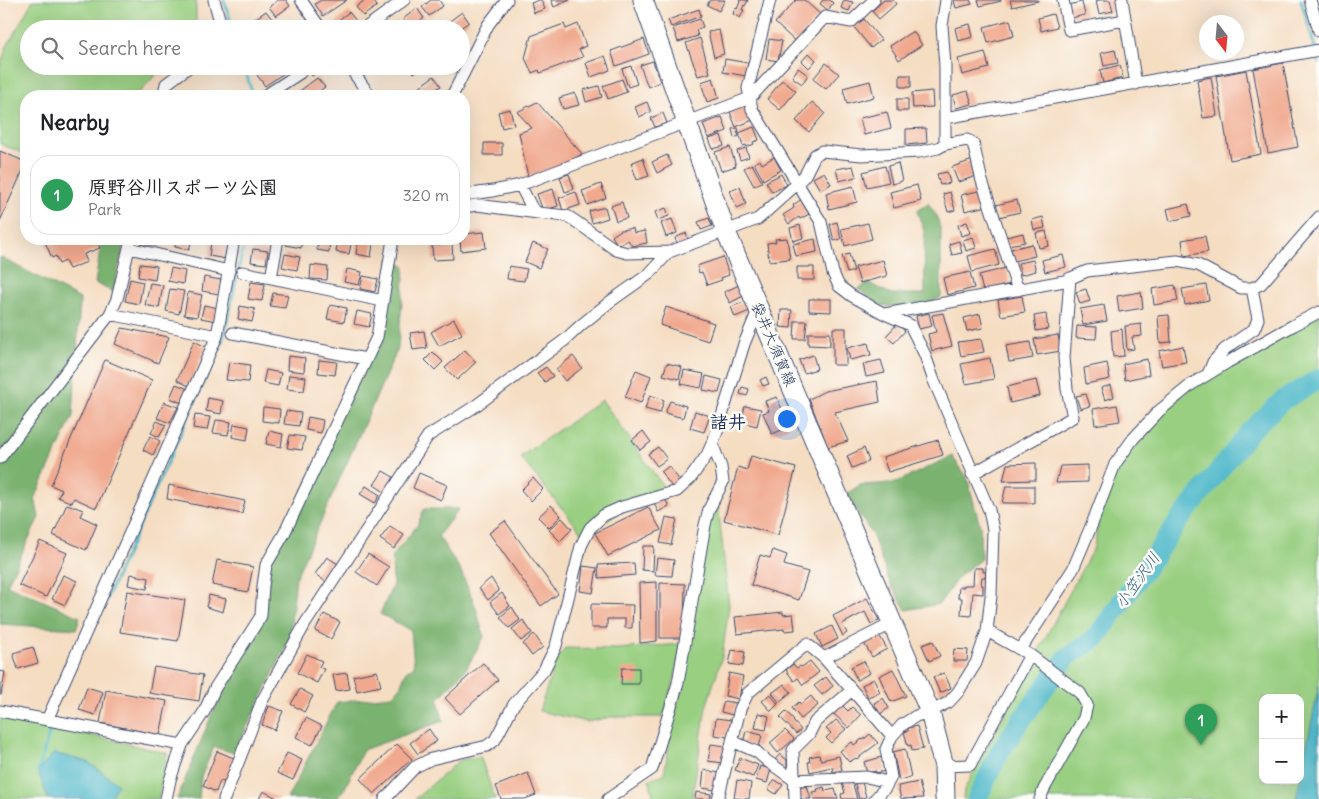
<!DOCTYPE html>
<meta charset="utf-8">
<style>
body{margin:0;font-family:Delius,"Klee One",sans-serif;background:#f6f6f6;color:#202124}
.controls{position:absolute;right:15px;bottom:15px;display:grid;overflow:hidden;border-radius:10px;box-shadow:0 5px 20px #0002}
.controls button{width:45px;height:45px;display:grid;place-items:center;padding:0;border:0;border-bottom:1px solid #e0e0e0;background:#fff;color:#202124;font:25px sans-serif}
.compass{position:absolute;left:1199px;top:15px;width:45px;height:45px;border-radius:50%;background:#fff;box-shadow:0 5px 20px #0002;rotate:164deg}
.you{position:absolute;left:786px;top:418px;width:18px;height:18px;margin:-12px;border:4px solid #fff;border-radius:50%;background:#1a73e8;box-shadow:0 0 0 8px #1a73e833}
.badge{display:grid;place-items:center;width:32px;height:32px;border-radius:50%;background:#db2777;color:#fff;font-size:16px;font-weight:700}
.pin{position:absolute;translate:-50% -41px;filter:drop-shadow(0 1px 2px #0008)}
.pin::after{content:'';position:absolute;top:26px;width:18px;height:15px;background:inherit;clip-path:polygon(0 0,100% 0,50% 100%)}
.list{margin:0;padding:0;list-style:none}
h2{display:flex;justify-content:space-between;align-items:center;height:65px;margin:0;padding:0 20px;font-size:21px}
h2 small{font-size:16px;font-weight:400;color:#757577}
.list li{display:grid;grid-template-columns:32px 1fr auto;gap:15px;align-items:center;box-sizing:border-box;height:80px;margin:0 10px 10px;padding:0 10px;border:1px solid #e0e0e0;border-radius:20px}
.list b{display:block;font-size:19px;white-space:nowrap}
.list p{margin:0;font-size:16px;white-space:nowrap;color:#757577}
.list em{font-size:16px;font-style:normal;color:#757577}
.icon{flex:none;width:28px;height:28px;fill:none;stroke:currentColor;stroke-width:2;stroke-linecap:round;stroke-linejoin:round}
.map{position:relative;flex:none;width:1319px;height:799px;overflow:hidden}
.search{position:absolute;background:#fff;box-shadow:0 5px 20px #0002;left:20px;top:20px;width:450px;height:55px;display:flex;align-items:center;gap:12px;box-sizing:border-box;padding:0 18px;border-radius:28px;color:#757577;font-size:19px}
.panel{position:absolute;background:#fff;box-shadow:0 5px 20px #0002;left:20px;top:90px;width:450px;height:155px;border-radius:20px}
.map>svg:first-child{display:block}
.green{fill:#99cf81;stroke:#5a7f70;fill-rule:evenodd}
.forest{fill:#7ab26f;stroke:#4a7066}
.water{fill:#4cb7c9;stroke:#347394}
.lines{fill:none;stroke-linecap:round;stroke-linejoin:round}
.stream{stroke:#4cb7c9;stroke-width:3}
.river{stroke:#4cb7c9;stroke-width:20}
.building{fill:#f0a98e}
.minor-casing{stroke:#3c496d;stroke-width:13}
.primary-casing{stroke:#3c496d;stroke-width:21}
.minor{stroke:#fff;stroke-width:11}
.primary{stroke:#fff;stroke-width:19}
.labels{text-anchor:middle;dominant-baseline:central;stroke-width:5;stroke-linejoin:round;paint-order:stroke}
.street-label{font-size:15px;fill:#1b2f5e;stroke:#fdfcf7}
.water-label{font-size:16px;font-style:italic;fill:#2c5f83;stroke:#fdfcf7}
.quarter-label{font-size:18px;font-weight:bold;fill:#1b2f5e;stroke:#fdfcf7}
</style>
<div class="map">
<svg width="1319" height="799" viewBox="0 0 1319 799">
<rect width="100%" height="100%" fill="#fdfcf7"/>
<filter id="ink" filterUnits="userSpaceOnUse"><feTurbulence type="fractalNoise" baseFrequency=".02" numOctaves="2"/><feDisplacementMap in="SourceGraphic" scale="10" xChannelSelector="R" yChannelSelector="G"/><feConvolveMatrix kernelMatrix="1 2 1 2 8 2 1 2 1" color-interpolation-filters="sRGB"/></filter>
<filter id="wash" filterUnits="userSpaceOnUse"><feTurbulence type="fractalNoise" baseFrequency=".0096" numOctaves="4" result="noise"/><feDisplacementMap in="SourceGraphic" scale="20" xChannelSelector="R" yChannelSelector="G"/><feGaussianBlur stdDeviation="1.12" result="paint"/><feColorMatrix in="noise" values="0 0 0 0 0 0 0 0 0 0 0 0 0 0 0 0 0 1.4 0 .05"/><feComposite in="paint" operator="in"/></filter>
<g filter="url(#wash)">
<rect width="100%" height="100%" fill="#f5ddc2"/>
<path class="green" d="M33 0H196V29H29V66H164L136 96H26V154L0 144V67L6 48Z
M1319 315V799H963L964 790 1094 547 1103 496 1142 429 1208 374ZM1263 698H1300V780H1263Z
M602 400 663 486 661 491 582 533 520 457Z
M717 495 729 606 722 657 706 707 692 799H654L649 779 664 774 672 726 686 670 703 536Z
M681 644 675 678 663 717H611L587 722 539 711 555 664 565 648 617 649Z
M0 714 167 753 158 799H0Z
M480 756 495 799H415L460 760Z"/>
<path class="forest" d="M928 203 937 216 941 232V297L922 307H892L878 304 858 289 869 283 891 294H925L924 231 917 211Z
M102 239H125L113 292 95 283Z
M0 257 80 299 73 416 35 498 39 517 7 585 80 617 76 629 0 624Z
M390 259 398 262 405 267 398 348 296 577 289 641 234 753 214 747 201 777 199 799H177L212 714 257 627 269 560 377 337Z
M952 456 967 477 980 526 981 559 960 575 939 604 906 610 890 583 872 534 846 494 860 485 895 483Z
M424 509H459L438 536 460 569 475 605 484 637 466 669 438 699 443 721 363 750 345 788 336 799H287L337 702 391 696 399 689 407 670 414 667 411 630 380 614 393 585 392 556 417 526Z"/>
<path class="water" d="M1319 685V799H1296Z
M54 753 88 762 118 784 110 799H48L38 771Z"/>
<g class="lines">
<path class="stream" d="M224 0 233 29
M1301 0 1315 48
M1317 54 1319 63
M244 66 253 96
M87 642 223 339 245 239
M38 771 52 724"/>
<path class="river" d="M977 799 999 753 1022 719 1067 657 1096 638 1179 521 1251 430 1283 400 1319 379"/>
</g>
<g id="blocks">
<path class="building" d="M278 0H286L290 6 276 16 269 7Z
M321 0H347L323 16 315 4Z
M365 0H373L377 6 363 16 356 7Z
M431 0H439L443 6 429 16 422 7Z
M539 0H541L545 9 534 13 531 3Z
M551 0H570L554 7Z
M710 0H725L719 11 707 5Z
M740 0H748L745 6 744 5 742 10H744L740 18 733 14 735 8 737 9 740 2 739 1Z
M796 0H804L820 14 796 42 775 23Z
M823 0H830L833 3 828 10 820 4Z
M844 0 853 2 849 11 841 8Z
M884 0H893L896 4 879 19 872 11Z
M954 0H970L972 4 956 8Z
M978 0H1001V1L980 6Z
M1010 0H1038V1L1012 7Z
M1100 0H1110L1113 11 1099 14 1096 1Z
M1082 2 1085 15 1071 18 1068 5Z
M417 8 424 18 410 29 403 19Z
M699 9 701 16 671 27 668 20Z
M266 11 273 20 262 29H257L252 21Z
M349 12 357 22 347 29H339L335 23Z
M462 12 469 22 459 29H452L447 23Z
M1053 14 1057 27 1041 31 1038 18Z
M700 19 703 27 696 30 698 36 678 42 673 28Z
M864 19 881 40 871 48 854 27Z
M1010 20 1014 36 988 43 984 27Z
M398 22 403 29H389Z
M564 24 566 29 578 24 586 46 579 49 583 57 540 73 539 70 532 73 525 58 531 36Z
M970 24 973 37 958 41 955 28Z
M719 30 724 54 714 57 708 32Z
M913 31 922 45 899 60 890 46Z
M700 38 710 73 698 76 686 43Z
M644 39 649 54 616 66 611 51Z
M769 39 782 41 778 61 766 59Z
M1115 50 1118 63 1104 66 1101 53Z
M985 52 989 68 962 75 958 59Z
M809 53 816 60 809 68 802 61Z
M605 56 610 70 591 77 586 63Z
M725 59 748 63 746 76 723 72Z
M653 61 660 82 648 87 640 65Z
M826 63 839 74 826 89 813 79Z
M1283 63 1298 147 1268 153 1253 69Z
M1120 65 1123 78 1103 83 1100 70Z
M270 66H279L284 73 265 86 257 75Z
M305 66H326L312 76Z
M409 66H423L414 73Z
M631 66 637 84 628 87 622 69Z
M798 68 808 75 802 84 792 77Z
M1246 70 1261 154 1230 160 1216 76Z
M900 75H911V87H900Z
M434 76 441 86 426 96 419 87Z
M1211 77 1217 116 1203 118 1197 80Z
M317 78 325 87 313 96H293Z
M713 78 719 98 707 102 701 82Z
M622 79 627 92 608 99 603 86Z
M782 80 796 91 780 110 767 99Z
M870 81 874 97 847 104 843 88Z
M599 86 602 97 586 102 583 90Z
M932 91 933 107 913 108 912 93Z
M968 91 972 104 956 108 953 95Z
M575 93 579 105 563 109 559 98Z
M897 99H908V111H897Z
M537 102 582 154 565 164 528 177 519 133 532 128 517 112Z
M647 102 651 112 639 117 635 107Z
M812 102 825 113 809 132 796 121Z
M747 105 753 120 736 127 730 112Z
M510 109 514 125 502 128 498 112Z
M887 112 891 128 864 135 860 118Z
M663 113 667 123 655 127 651 118Z
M722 117 727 131 708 138 703 124Z
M754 127 759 140 753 142 754 144 747 147 746 145 743 146 739 133Z
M738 128 739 132H737L739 136 734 138 732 129Z
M926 128 927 143 906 145V129Z
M721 135 724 146 713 149 709 139Z
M484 143H502V155H484Z
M730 147 736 166 721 171 715 152Z
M746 148 749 157 740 160 737 151Z
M0 151 26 162V169L24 168 0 221Z
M667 155 672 165 657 173 652 162Z
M774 157 781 170 763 180 754 163 760 160 762 164Z
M643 158 649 176 637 180 631 163Z
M973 160 977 176 958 182 952 167Z
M898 163 902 181 892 184 888 166Z
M752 164 762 182 754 186 744 168Z
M853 166 856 177 839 181 836 169Z
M885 166 889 182 867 187 863 172Z
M824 172 831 184 820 190 813 178Z
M947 172 950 183 940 185 937 174Z
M569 174 574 189 565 192 560 177Z
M781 174 787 185 772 192 766 182Z
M601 184 606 198 587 205 582 191Z
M917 185 921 201 894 208 890 192Z
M853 186 857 202 829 209 826 193Z
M740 187 746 204 737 208 730 191Z
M553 189 558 206 543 211 537 194Z
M982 190 987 206 965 211 961 195Z
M576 192 580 205 563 211 559 198Z
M950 192 955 210 948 212 943 194Z
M802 199 811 213 800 219 799 217 789 224 783 215 794 208 793 205Z
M1017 200 1020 212 999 217 996 205Z
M622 202 627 218 616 221 611 206Z
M1188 204 1191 216 1170 221 1167 209Z
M605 207 608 218 592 223 589 211Z
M666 208 669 216 658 220 655 212Z
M1043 217 1045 228 1034 230 1032 220Z
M709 218 712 226 701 230 698 222Z
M672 219 677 233 666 237 661 223Z
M837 222 841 239 834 241 830 224Z
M967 222 971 233 961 236 958 225Z
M868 223 872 239 845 246 841 229Z
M800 225 803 238 793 241 790 228Z
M633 228 634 233 645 231 647 243 632 246 628 240 618 246 612 236 621 230Z
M1046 231 1049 246 1039 248 1036 233Z
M484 232 486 248 461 251 460 239H464V234Z
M686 233 689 241 678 246 675 238Z
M1023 233 1025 242 1008 245 1006 237Z
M1205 236 1208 252 1184 256 1182 240Z
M973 237 976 248 966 251 963 240Z
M787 238 790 259 769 261 767 243 776 242 775 239Z
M52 239H96L100 248 84 254 87 262 69 269 65 261 59 264 56 256 52 258 45 242Z
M141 239H158L157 246 140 243Z
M176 239H192L189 250 175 247Z
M287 239H303L301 248 286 245Z
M318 239 330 241 329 252 317 250Z
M338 239H352L349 254 336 252Z
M815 239 817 252 796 256 793 244Z
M358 241 373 244 371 257 356 254Z
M959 241 962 253 952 255 949 244Z
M211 242 228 245 226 259 209 256Z
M533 243 548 249 539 268 525 262Z
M452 244 453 259 433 260 432 245Z
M1032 244 1035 256 1014 261 1011 249Z
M253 249 268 251 266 264 251 262Z
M995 249 999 265 972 272 968 256Z
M285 254 300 257 297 270 282 267Z
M849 254 854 271 847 273 842 256Z
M1063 255 1066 267 1045 272 1042 260Z
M723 257 729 275 721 278 722 280 707 285 702 272 699 273 697 266Z
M883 260 887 276 860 283 855 267Z
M1033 260 1036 271 1021 275 1018 263Z
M140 264 157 266 155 280 138 277Z
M311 265 328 267 327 280 310 279Z
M509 266 527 269 524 281 507 279Z
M797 267H814V280H797Z
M171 268 185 271 183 284 168 281Z
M1006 268 1010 284 983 291 979 275Z
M347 269 362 272 359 285 344 282Z
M970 272 974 288 947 295 943 278Z
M363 276 378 279 375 292 360 289Z
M204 277 221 280 219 294 202 291Z
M130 279 143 282 139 304 125 301Z
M251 282 265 284 262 301 248 299Z
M150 283 163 285 159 308 145 305Z
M739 285 745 295 730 303 724 292Z
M1175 285 1178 301 1154 305 1152 289Z
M1206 285 1209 300 1185 305 1182 289Z
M170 289 184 291 179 314 166 311Z
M1086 289 1090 301 1080 304 1076 292Z
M188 292 202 295 197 317 184 315Z
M1141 292 1143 308 1119 312 1117 296Z
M273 293 288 295 285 308 270 306Z
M1022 296 1025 312 1001 316 998 300Z
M809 299H831V312L809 311Z
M749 300 752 310 735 317 731 307Z
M204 305 218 308 216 321 201 318Z
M330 305 347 308 344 322 327 319Z
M1104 305 1107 321 1083 325 1080 309Z
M240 306 255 309 252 322 238 319Z
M666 307 714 323 708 341 660 325Z
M781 310H792L791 328 780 327Z
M357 311 372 314 369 327 354 324Z
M929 313 932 326 919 329 916 316Z
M943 313 952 346 932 351 928 334 936 332 932 315Z
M980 314 983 328 967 331 964 318Z
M1046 314 1048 329 1036 331 1034 316Z
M1169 315 1171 342 1160 343 1158 316Z
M454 319 462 334 439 346 431 332Z
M795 321H807L805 339H794Z
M897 324 905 331 894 343 886 336Z
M1141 324 1142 336 1132 337 1134 349 1127 350 1125 326Z
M1077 326 1097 327 1096 339 1076 338Z
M122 328 169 337 158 363 115 344Z
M833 328H846V365H833Z
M1122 329 1124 356 1113 357 1111 331Z
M424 331 427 348 413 350 410 333Z
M808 333H830V346L808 345Z
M1058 335 1061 351 1037 355 1034 339Z
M981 339 984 352 961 356 958 342Z
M194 341 206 347 189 386 177 380Z
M1030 342 1033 358 1009 362 1006 346Z
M868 343 871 355 850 360 847 348Z
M1183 346 1186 362 1162 366 1159 351Z
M465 350 476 362 457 380 445 368Z
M433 352 443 362 435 370 425 360Z
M813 355 817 369 804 373 799 360Z
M288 356 305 358 304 372 287 370Z
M573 356 582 368 565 381 556 369Z
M990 358 994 379 966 384 961 364Z
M1147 359 1149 375 1125 380 1123 364Z
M105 360 152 380 96 508 74 498 72 503 58 497 62 490 51 485Z
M319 360 337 362 335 375 318 373Z
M881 360 885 373 866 377 863 364Z
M229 362 250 365 248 382 226 380Z
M667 363 682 367 679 379 663 375Z
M1107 363 1110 379 1086 384 1084 368Z
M546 367 553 376 545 382 537 373Z
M266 370 281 373 278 386 263 383Z
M636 370 651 376 641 403 625 397Z
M684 370 704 374 701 388 681 384Z
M289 375 306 377 304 391 287 389Z
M706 376 722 380 719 393 703 390Z
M766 377 769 384 763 386 760 380Z
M1036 380 1040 396 1010 403 1007 387Z
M877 381 880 402 835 412 848 441 828 447 809 399 825 391Z
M176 384 188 389 182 403 170 398Z
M1111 385 1114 397 1105 400 1101 388Z
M742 387 749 389 747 396 740 394Z
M1086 394 1090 406 1080 409 1076 396Z
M650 395 664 400 660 413 645 409Z
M777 397 789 427 772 434 763 413 769 411 765 401Z
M208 398 223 401 221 414 206 411Z
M670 401 686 406 683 418 665 413Z
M164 402 178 407 170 423 157 418Z
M1117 405 1120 421 1095 425 1093 409Z
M745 406 761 409 757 426 741 422Z
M263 407 280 409 279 423 262 421Z
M286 411 301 413 299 426 284 424Z
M695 411 710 416 704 432 690 428Z
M195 415 210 417 207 430 193 428Z
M308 417 323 420 321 433 306 430Z
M216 420 231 422 228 435 213 433Z
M157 421 166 425 159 437 151 433Z
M234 424 249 427 247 440 232 437Z
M269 431 283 434 281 447 266 444Z
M643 431 651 442 640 450 632 440Z
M290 435 305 437 302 450 287 448Z
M150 436 160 441 153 455 143 450Z
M938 440 943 455 888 472 883 457Z
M658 447 667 459 657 466 648 454Z
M864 448 869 461 852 468 847 456Z
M751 456 796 468 778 535 724 520 738 467 747 470Z
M1036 463V480L1003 481 1007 464Z
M1088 465V482L1056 483 1060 466Z
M669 466 680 481 672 487 661 472Z
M383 471 395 478 386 493 374 485Z
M419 473 447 485 441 500 413 488Z
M533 478 543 489 531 501 521 490Z
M169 485 245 501 242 514 167 499Z
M366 486 380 495 375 503 360 494Z
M1006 486H1034V503H1002Z
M664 498 669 506 658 512 654 503Z
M67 504 83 510 80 516 97 524 86 550 53 535Z
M551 505 561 516 549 528 538 517Z
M648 507 661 530 608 556 595 533Z
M666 517 677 519 671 545 660 543Z
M562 518 572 529 560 541 549 530Z
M505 521 558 594 541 606 489 533Z
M390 526 404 535 394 549 380 539Z
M40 541 67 553 46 597 19 585Z
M643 546H654L653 571 642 570Z
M773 550 787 555 784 565 808 572 799 600 751 585 760 555 770 558Z
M368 554 389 567 377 586 356 572Z
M327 557 338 564 326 582 315 574Z
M657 558 674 560 672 576 655 575Z
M217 560 253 567 248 592 212 585Z
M634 563 635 575 599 578 598 565Z
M583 566 597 568 593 593 580 591Z
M974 568H983V572H986L985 577H982L981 585H983V594L973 593 971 616 961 615 962 598H958L959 587H964V585H973Z
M130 574 149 578 147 589 128 585Z
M63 575 77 581 65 605 52 599Z
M491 578 499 591 488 600 479 588Z
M657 582V641L640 643 639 583Z
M660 583 685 584 684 638H660Z
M127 591 185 600 178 641 120 632Z
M502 593 510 606 499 614 490 602Z
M209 595 226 599 223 612 206 607Z
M867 598 879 620 871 624 865 612 842 624 847 633 843 636 833 616Z
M591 604 633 605 632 628H625V619H607V628H591Z
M512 607 520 620 509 628 500 617Z
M783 612V615L793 614 795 630 784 631V629L737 634 735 617Z
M324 614 340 622 331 639 315 631Z
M523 620 532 633 521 641 512 629Z
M832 626 838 639 822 647 816 634Z
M534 634 543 647 532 656 523 644Z
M879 635 887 649 872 657 864 643Z
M933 641 940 656 929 661 922 645Z
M33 647 38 663 18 669 13 653Z
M954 649 968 650 967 661H953Z
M732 650 745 652 743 666 729 664Z
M307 654 322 661 319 667 324 669 317 683 297 673Z
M810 661 819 672 803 685 798 678 794 681 786 670 793 664 797 668 800 666 802 667Z
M864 661 870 673 857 680 851 667Z
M483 663 498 680 460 714 445 698Z
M154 667 203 675 199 701 149 693Z
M622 668H639V684H621Z
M893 669 906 696 891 702 879 676Z
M0 671 5 672 1 695H0Z
M377 671 381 686 357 691 353 676Z
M347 673 350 689 336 691 333 675Z
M729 673 743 676 739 699 725 696Z
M944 673 951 688 940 693 933 677Z
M826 677 833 686 822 695 814 686Z
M874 679 880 692 868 697 862 685Z
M784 684 791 692 779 702 772 693Z
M87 687 103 692 95 715 79 710Z
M300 689 313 696 304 712 291 704Z
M106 690 167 701 160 735 100 723Z
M770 694 778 704 771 711 762 701Z
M811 696 818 705 801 719 792 708 799 702 801 704Z
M883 698 889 708 880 714 874 703Z
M724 701 736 703 733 715 721 712Z
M842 705 848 711 852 707 861 715 849 728 833 713Z
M269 706 283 711 275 730 262 725Z
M786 711 794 720 793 721 801 730 796 734 780 717Z
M758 713 769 716 766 730 755 728Z
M306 718 322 726 312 745 296 737Z
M716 718 731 720 728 737 714 735Z
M836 720 846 729 831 743 826 738 831 733 826 729Z
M917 726 923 749 912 751 911 745 908 746 904 732 908 731V728Z
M429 729 437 741 418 754 410 743Z
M785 730 794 739 778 753 770 743Z
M746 731 762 735 759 747 743 743Z
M870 734 878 743 857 759 856 758 849 762 840 751 852 742 854 745 862 739 863 740Z
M397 744 412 759 374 794 360 779Z
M711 744 726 746 723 763 708 761Z
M905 749 911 777 899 780 893 752Z
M217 751 236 759 227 782 220 781 216 792 203 786Z
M287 753 302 760 293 780 277 773Z
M780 754 787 760V773L773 762Z
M819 755 821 760 839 756 842 770 833 772 832 767 810 772 808 762H810L809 757Z
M882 757 885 771 876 773V771L867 773 864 762Z
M740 758 758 765 753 777 735 770Z
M760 766 771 769 767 783 756 780Z
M704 770 719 773 716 790 702 788Z
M528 773 536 795 525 799H501L496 786Z
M737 780 751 783 749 799 734 798Z
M775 780 783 785 776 794 768 789Z
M852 781 857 799H842L841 794 845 793 842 783Z
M862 782 866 797 859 799 855 784Z
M919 782 923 798 901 799 898 786Z
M807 786 811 799H801L798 788Z
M824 787 825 791 835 789 838 799H814L812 792 818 791 817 789Z
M263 791 279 799H259Z
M696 792 711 794 710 799H695Z"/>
</g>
</g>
<g filter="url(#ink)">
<use href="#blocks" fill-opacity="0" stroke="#3c496d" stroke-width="1"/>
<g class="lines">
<defs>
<path id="minor" d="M214 0 222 29
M301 0 321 29
M770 0 748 88 752 109 821 222 833 273 839 286 852 296 885 314 910 325 925 355 934 381 989 510 993 530 991 596 987 631 976 663 958 692 949 702 930 712 916 716 902 725 892 736 886 749 891 777 885 788 875 799
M1063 0 1069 30 1125 20
M1122 0 1136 84
M1310 0 1319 31
M364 29 404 0
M349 66 370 96
M163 96 166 84 190 66
M266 96V95L300 73
M452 96 488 25 507 0
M945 118 1319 50
M945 144 967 140 973 143 982 181 1018 290
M520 185 532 208 538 213 567 216 575 221 616 250 627 253 669 252 758 219 797 184 805 175 815 155 822 151 862 155 919 152 938 148 945 144V66L942 26 946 0
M464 195 493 191 520 185 750 98 825 17 851 22 874 0
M464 207 477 205 538 213
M129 248 229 271
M242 272 383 301
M271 278 278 239
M110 314 117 299 131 239
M885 314 1064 281 1087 271 1177 261 1198 265 1241 288H1252L1261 284 1319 217
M233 333 366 359
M1208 374 1213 362 1225 349 1254 329 1258 319 1252 288
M0 458 110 314 217 336 234 239
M972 474 1073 417 1067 389 1064 358 1070 278
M987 631 1030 655 1080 693 1087 705 1084 718 1044 789 1040 799
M1021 649 1073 569 1092 524 1115 464 1133 439 1159 411 1192 384 1228 362 1294 325 1319 312
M824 658 892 736
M0 711 182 745
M47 720 217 336
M732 741 757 752 767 761 794 780 867 777 888 782
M944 766 970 765 1030 655
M166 799 170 780 182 745 204 712 215 688 261 616 263 586 266 565 284 534 377 337 393 239
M224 799 262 701 305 624 428 436 474 407 565 340 581 325 611 301 649 274 669 252
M385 799 415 767 431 759 487 746 495 740 514 704 544 670 556 646 581 546 590 528 604 515 622 507 677 491 690 479 707 455 717 432 744 344 759 308
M608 799 652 769 678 683 705 525 709 509 723 482 721 467 712 443
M718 799 740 709 748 693 807 644 824 658 893 623
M795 799 793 750 809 734 815 722 852 690"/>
<path id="primary" d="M643 0 726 232 930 712 944 766 945 799"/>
</defs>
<use href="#minor" class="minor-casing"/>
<use href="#primary" class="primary-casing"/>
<use href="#minor" class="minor"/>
<use href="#primary" class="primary"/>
</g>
</g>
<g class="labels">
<g class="street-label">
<text transform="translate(774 344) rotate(67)">袋井大須賀線</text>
</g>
<g class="water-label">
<text transform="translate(1137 580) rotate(-54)">小笠沢川</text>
</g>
<g class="quarter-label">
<text x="728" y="421">諸井</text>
</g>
</g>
</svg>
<div class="controls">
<button>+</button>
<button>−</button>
</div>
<svg class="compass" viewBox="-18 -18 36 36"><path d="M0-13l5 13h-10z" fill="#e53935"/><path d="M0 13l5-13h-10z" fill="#757577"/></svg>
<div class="you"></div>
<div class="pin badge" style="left:1201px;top:745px;background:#2e9e5b">1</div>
<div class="search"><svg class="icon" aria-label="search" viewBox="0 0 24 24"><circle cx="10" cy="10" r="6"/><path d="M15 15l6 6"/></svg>Search here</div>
<section class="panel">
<h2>Nearby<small></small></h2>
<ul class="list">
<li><span class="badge" style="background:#2e9e5b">1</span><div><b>原野谷川スポーツ公園</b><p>Park</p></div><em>320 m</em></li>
</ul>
</section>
</div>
